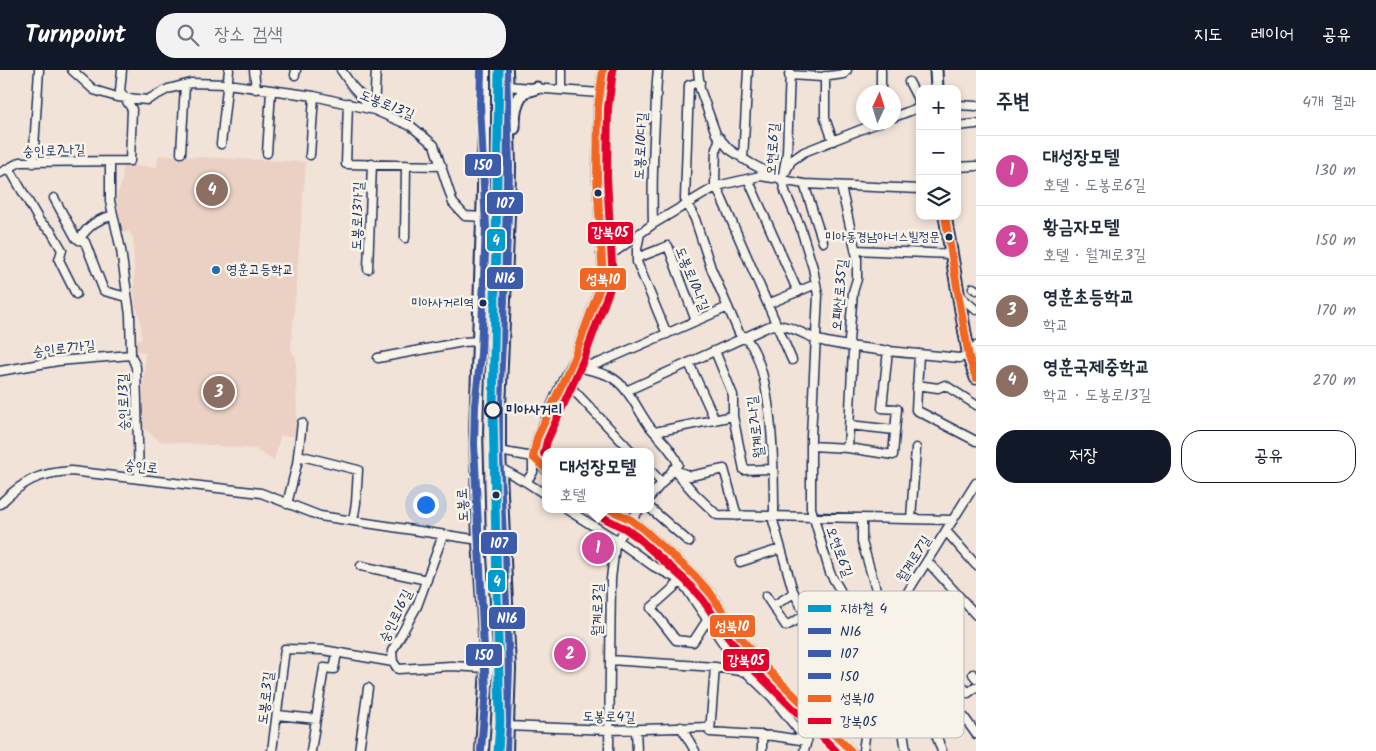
<!DOCTYPE html>
<html lang="ko">
<meta charset="utf-8">
<style>
body{margin:0;font-family:Kalam,"Poor Story",sans-serif;background:#f2f2f3;color:#1f2937}
.controls{position:absolute;right:15px;top:15px;display:grid;overflow:hidden;border-radius:10px;box-shadow:0 2px 8px #0003}
.controls button{width:45px;height:45px;display:grid;place-items:center;padding:0;border:0;border-bottom:1px solid #e0e1e3;background:#fff;color:#1f2937;font:25px sans-serif}
.compass{position:absolute;left:856px;top:15px;width:45px;height:45px;border-radius:50%;background:#fff;box-shadow:0 2px 8px #0003;rotate:4deg}
.you{position:absolute;left:425px;top:434px;width:18px;height:18px;margin:-12px;border:4px solid #fff;border-radius:50%;background:#1a73e8;box-shadow:0 0 0 8px #1a73e833}
.badge{display:grid;place-items:center;width:32px;height:32px;border-radius:50%;background:#111827;color:#fff;font-size:16px;font-weight:700}
.pin{position:absolute;translate:-50% -50%;border:2px solid #fff;box-shadow:0 1px 5px #0006}
.popup{position:absolute;left:542px;top:378px;width:112px;height:65px;box-sizing:border-box;display:grid;place-content:center;border-radius:10px;background:#fff;filter:drop-shadow(0 1px 4px #0005);font-size:16px;white-space:nowrap;color:#747a83}
.popup b{font-size:19px;color:#1f2937}
.popup::after{content:'';position:absolute;left:50%;top:100%;margin-left:-10px;border:10px solid transparent;border-top-color:#fff}
.list{margin:0;padding:0;list-style:none}
h2{display:flex;justify-content:space-between;align-items:center;height:65px;margin:0;padding:0 20px;font-size:21px}
h2 small{font-size:16px;font-weight:400;color:#747a83}
.list li{display:grid;grid-template-columns:32px 1fr auto;gap:15px;align-items:center;box-sizing:border-box;height:70px;padding:0 20px;border-top:1px solid #e0e1e3}
.list b{display:block;font-size:19px;white-space:nowrap}
.list p{margin:0;font-size:16px;white-space:nowrap;color:#747a83}
.list em{font-size:16px;font-style:normal;color:#747a83}
.actions{display:flex;gap:10px;padding:15px 20px}
.actions a{flex:1;padding:11px 0;border:1px solid #111827;border-radius:20px;text-align:center;font-size:18px;color:#111827}
.actions .main{background:#111827;color:#fff}
.icon{flex:none;width:28px;height:28px;fill:none;stroke:currentColor;stroke-width:2;stroke-linecap:round;stroke-linejoin:round}
.map{position:relative;flex:none;width:976px;height:681px;overflow:hidden}
header{display:flex;align-items:center;gap:30px;box-sizing:border-box;height:70px;padding:0 25px;background:#111827;color:#fff}
header strong{font-size:24px}
nav{display:flex;gap:28px;margin-inline-start:auto;font-size:18px}
.search{width:350px;height:45px;background:#f2f2f3;display:flex;align-items:center;gap:12px;box-sizing:border-box;padding:0 18px;border-radius:20px;color:#747a83;font-size:19px}
main{display:flex}
aside{flex:1;background:#fff}
.map>svg:first-child{display:block}
.built{fill:#ebd0c4}
.lines{fill:none;stroke-linecap:round;stroke-linejoin:round}
.street-casing{stroke:#1b2f5e;stroke-width:11}
.secondary-casing{stroke:#1b2f5e;stroke-width:15}
.primary-casing{stroke:#1b2f5e;stroke-width:16}
.street{stroke:#f7f3e8;stroke-width:8}
.secondary{stroke:#f7f3e8;stroke-width:11}
.primary{stroke:#f7f3e8;stroke-width:12}
.bus-1-casing{stroke:#f7f3e8;stroke-width:11}
.bus-2-casing{stroke:#f7f3e8;stroke-width:11}
.bus-3-casing{stroke:#f7f3e8;stroke-width:11}
.bus-4-casing{stroke:#f7f3e8;stroke-width:11}
.bus-5-casing{stroke:#f7f3e8;stroke-width:11}
.bus-1{stroke:#3d5bab;stroke-width:8}
.bus-2{stroke:#3d5bab;stroke-width:8}
.bus-3{stroke:#3d5bab;stroke-width:8}
.bus-4{stroke:#f26522;stroke-width:8}
.bus-5{stroke:#e4002b;stroke-width:8}
.metro-1-casing{stroke:#f7f3e8;stroke-width:12}
.metro-1{stroke:#009bce;stroke-width:9}
.bus-dot{fill:#1b2f5e;stroke:#f7f3e8;stroke-width:2}
.poi-dot{fill:#1f6fb2;stroke:#f7f3e8;stroke-width:2}
.stop-dot{fill:#f7f3e8;stroke:#1b2f5e;stroke-width:2.5}
.labels{text-anchor:middle;dominant-baseline:central;stroke-width:5;stroke-linejoin:round;paint-order:stroke}
.bus-label{font-size:13px;fill:#1b2f5e;stroke:#f7f3e8;text-anchor:end}
.street-label{font-size:14px;fill:#1b2f5e;stroke:#f7f3e8}
.poi-label{font-size:14px;fill:#1b2f5e;stroke:#f7f3e8;text-anchor:start}
.stop-label{font-size:14px;font-weight:bold;fill:#1b2f5e;stroke:#f7f3e8;text-anchor:start}
.key{fill:#f7f3e8;stroke:#b5b8bf;stroke-width:1}
.key-label{font-size:14px;fill:#1b2f5e}
.line-badge{stroke:#f7f3e8;stroke-width:2}
.badge-label{font-size:14px;text-anchor:middle;font-weight:bold;fill:#fff}
</style>
<header>
<strong>Turnpoint</strong>
<div class="search"><svg class="icon" aria-label="search" viewBox="0 0 24 24"><circle cx="10" cy="10" r="6"/><path d="M15 15l6 6"/></svg>장소 검색</div>
<nav><a>지도</a><a>레이어</a><a>공유</a></nav>
</header>
<main>
<div class="map">
<svg width="976" height="681" viewBox="0 0 976 681">
<rect width="100%" height="100%" fill="#f2e3d8"/>
<filter id="ink" filterUnits="userSpaceOnUse"><feTurbulence type="fractalNoise" baseFrequency=".02" numOctaves="2"/><feDisplacementMap in="SourceGraphic" scale="10" xChannelSelector="R" yChannelSelector="G"/><feConvolveMatrix kernelMatrix="1 2 1 2 8 2 1 2 1" color-interpolation-filters="sRGB"/></filter>
<g filter="url(#ink)">
<path class="built" d="M158 85 306 92 291 280 296 288 297 366H280L274 391 255 379 160 371 141 356 145 282 136 281 137 269H142L140 248 135 234 133 167 128 161 123 162 116 129 122 111 123 96 157 97Z"/>
<g class="lines">
<defs>
<path id="street" d="M72 0 94 20 117 27 147 30 168 19 191 13 227 14 314 26 374 40 411 56 434 75 453 133 465 146 483 147
M254 0 256 19
M341 0 352 16 374 40
M698 0 700 19 716 64 729 79 750 93 782 110 804 114 920 119
M790 0 787 83 782 110 786 124 800 156 813 198 818 225 811 366V438L830 503 840 520 858 584 882 601 883 635H899L906 681
M295 5 296 0
M789 5 822 7 844 4 847 0
M825 6V48L833 71
M700 12 689 15 685 129 695 149 711 198 739 263C774 282 774 404 774 441L772 447 793 521 846 617 865 667 863 681
M909 12 920 33
M505 16 600 23
M562 20V0
M881 22V0
M348 33 346 94 442 96
M957 35 976 36
M374 40 376 0
M894 47 920 37
M957 56 976 54
M720 68 716 79 715 113 792 290
M221 74 229 0
M181 83 185 15
M267 83 271 21
M310 85 314 26
M743 89 748 0
M110 92V131L121 180 130 245 131 285 136 297 139 409
M33 93 39 0
M957 97 976 96
M9 98 40 152 51 161 62 180 59 190 76 224
M786 101 791 91 804 82 880 52
M0 103 20 92 130 91 132 39 120 21 122 0
M748 109 798 222
M804 114 823 172
M841 117 857 187V209L853 222 849 271 853 281 848 378
M54 128 76 168 85 172 104 221 127 227
M653 154C652 119 653 85 655 50 656 33 656 17 658 0
M640 163 637 179V192L667 264
M405 168 406 95
M79 170C87 157 98 148 113 146
M855 180 951 184
M601 184 616 181 653 154 717 116 760 106 773 108
M637 188 668 176 696 251
M368 199 372 94
M973 218 976 220
M959 225 976 240
M768 234 816 214
M715 281 733 325V346L744 400 773 399
M919 284 916 340 976 371
M378 288 463 272 479 271
M689 293 715 350
M579 297C588 300 600 302 609 306 629 316 637 340 650 357 660 369 672 379 678 394L650 427
M580 297 599 293 728 237
M0 301 58 291 131 285
M563 309 632 382
M917 315 938 318 945 315 976 335
M626 321 772 255C792 254 807 268 826 272 869 281 915 283 959 288L969 285 976 276
M849 355 895 360
M655 362 733 346
M811 376 848 378 893 385 897 339 882 338 888 280
M499 381 533 387
M298 385 358 400 356 433 353 451
M533 387 546 400
M500 398 526 412 546 425
M673 399 695 424 717 445 953 450
M650 400 662 413
M675 400 690 406 724 399 737 446
M526 412 533 402V387L537 368 563 309 574 288 603 209 597 108 598 37 603 0
M0 434C23 411 38 403 71 401L261 423 320 446 479 470
M287 434 297 394 302 353
M650 438 689 472
M566 439 618 471 653 496 676 508 686 518 727 579 746 602 772 627 807 671
M608 439 631 450 643 459 693 504 711 524 735 560 760 592 790 623 851 681
M862 449V472L883 543 888 555 891 561 930 590 947 567
M911 449 916 378
M946 461 976 495
M927 491 976 545
M740 492 780 479
M361 496 427 510
M680 512 651 538 676 570 693 572 708 549
M766 526 786 556 806 545
M773 536 794 523
M801 537 818 527
M912 576 929 554
M610 590 715 597 746 602
M393 592 398 599 451 596 487 598
M715 597 710 662 774 666 807 671
M973 604 976 608
M953 606 968 623 976 617
M927 619 931 651 942 681
M277 645 316 649
M964 647 976 664
M507 656 609 660 710 657
M681 657 695 681
M636 660 637 681
M272 681 285 579 323 580 393 592 392 581 417 536 443 465
M311 681 324 598 334 599 337 583
M359 681 368 618
M609 681 611 509 615 475 631 450 640 439
M762 681V665
M804 681 811 656 837 625 856 609 915 510 976 413"/>
<path id="secondary" d="M936 0 937 19
M514 58C514 43 515 34 523 22L537 18
M945 146 969 287 976 308"/>
<path id="primary" d="M482 681 487 598 479 470 476 361 484 120V0
M506 681 509 598 499 381V336L508 145 509 96 506 0"/>
</defs>
<use href="#street" class="street-casing"/>
<use href="#secondary" class="secondary-casing"/>
<use href="#primary" class="primary-casing"/>
<use href="#street" class="street"/>
<use href="#secondary" class="secondary"/>
<use href="#primary" class="primary"/>
<defs>
<path id="bus-1" d="M506 0 509 96 508 145 499 336V381L509 598 506 681"/>
<path id="bus-2" d="M501 0 500 34 506 157 501 285 495 337 494 374 506 621 501 681"/>
<path id="bus-3" d="M481 0 480 34 486 157 481 284 475 335 474 374 486 621 481 680"/>
<path id="bus-4" d="M945 146 969 287 976 308
M546 399 533 387 537 368 574 288 603 209 597 108 598 37 603 0
M609 439 631 450 643 459 693 504 711 524 735 560 760 592 851 681"/>
<path id="bus-5" d="M546 385 544 384 547 371 583 291 613 210 607 108 608 38 613 1
M604 448 626 459 637 467 686 511 703 530 727 566 753 599 836 681"/>
</defs>
<use href="#bus-1" class="bus-1-casing"/>
<use href="#bus-2" class="bus-2-casing"/>
<use href="#bus-3" class="bus-3-casing"/>
<use href="#bus-4" class="bus-4-casing"/>
<use href="#bus-5" class="bus-5-casing"/>
<use href="#bus-1" class="bus-1"/>
<use href="#bus-2" class="bus-2"/>
<use href="#bus-3" class="bus-3"/>
<use href="#bus-4" class="bus-4"/>
<use href="#bus-5" class="bus-5"/>
<defs>
<path id="metro-1" d="M498 681 500 652 493 342 499 0"/>
</defs>
<use href="#metro-1" class="metro-1-casing"/>
<use href="#metro-1" class="metro-1"/>
</g>
</g>
<g class="bus-dot">
<circle cx="598" cy="123" r="4.5"/>
<circle cx="949" cy="167" r="4.5"/>
<circle cx="483" cy="233" r="4.5"/>
<circle cx="496" cy="425" r="4.5"/>
</g>
<circle class="poi-dot" cx="216" cy="200" r="5"/>
<circle class="stop-dot" cx="493" cy="340" r="8"/>
<g class="labels">
<g class="bus-label">
<text x="940" y="167">미아동경남아너스빌정문</text>
<text x="474" y="233">미아사거리역</text>
</g>
<g class="street-label">
<text transform="translate(387 35) rotate(22)">도봉로13길</text>
<text transform="translate(641 76) rotate(-87)">도봉로10다길</text>
<text transform="translate(773 79) rotate(-86)">오현로6길</text>
<text transform="translate(54 81) rotate(-2)">숭인로7나길</text>
<text transform="translate(358 146) rotate(-88)">도봉로13가길</text>
<text transform="translate(692 209) rotate(68)">도봉로10나길</text>
<text transform="translate(840 225) rotate(-85)">오패산로35길</text>
<text transform="translate(64 279) rotate(-6)">숭인로7가길</text>
<text transform="translate(124 332) rotate(-91)">숭인로13길</text>
<text transform="translate(756 357) rotate(-97)">월계로7나길</text>
<text transform="translate(141 397) rotate(6)">숭인로</text>
<text transform="translate(463 435) rotate(-93)">도봉로</text>
<text transform="translate(839 482) rotate(70)">오현로6길</text>
<text transform="translate(914 489) rotate(-58)">월계로7길</text>
<text transform="translate(598 540) rotate(-89)">월계로3길</text>
<text transform="translate(396 546) rotate(-64)">숭인로16길</text>
<text transform="translate(266 628) rotate(-83)">도봉로3길</text>
<text transform="translate(609 647) rotate(1)">도봉로4길</text>
</g>
<g class="poi-label">
<text x="226" y="200">영훈고등학교</text>
</g>
<g class="stop-label">
<text x="506" y="340">미아사거리</text>
</g>
</g>
<rect x="798" y="521" width="166" height="147" rx="8" class="key"/>
<rect x="808" y="535" width="23" height="7" fill="#009bce"/>
<rect x="808" y="558" width="23" height="6" fill="#3d5bab"/>
<rect x="808" y="580" width="23" height="7" fill="#3d5bab"/>
<rect x="808" y="603" width="23" height="6" fill="#3d5bab"/>
<rect x="808" y="625" width="23" height="7" fill="#f26522"/>
<rect x="808" y="648" width="23" height="6" fill="#e4002b"/>
<g class="key-label">
<text x="840" y="543">지하철 4</text>
<text x="840" y="566">N16</text>
<text x="840" y="588">107</text>
<text x="840" y="611">150</text>
<text x="840" y="633">성북10</text>
<text x="840" y="656">강북05</text>
</g>
<g class="line-badge">
<rect x="464" y="83" width="38" height="24" rx="5" fill="#3d5bab"/>
<rect x="486" y="121" width="38" height="24" rx="5" fill="#3d5bab"/>
<rect x="587" y="151" width="47" height="24" rx="5" fill="#e4002b"/>
<rect x="486" y="158" width="20" height="24" rx="5" fill="#009bce"/>
<rect x="486" y="196" width="38" height="24" rx="5" fill="#3d5bab"/>
<rect x="579" y="197" width="48" height="24" rx="5" fill="#f26522"/>
<rect x="480" y="461" width="38" height="24" rx="5" fill="#3d5bab"/>
<rect x="487" y="499" width="19" height="24" rx="5" fill="#009bce"/>
<rect x="488" y="536" width="38" height="24" rx="5" fill="#3d5bab"/>
<rect x="709" y="544" width="47" height="24" rx="5" fill="#f26522"/>
<rect x="465" y="573" width="38" height="24" rx="5" fill="#3d5bab"/>
<rect x="722" y="578" width="48" height="24" rx="5" fill="#e4002b"/>
</g>
<g class="badge-label">
<text x="483" y="100">150</text>
<text x="505" y="138">107</text>
<text x="610" y="167">강북05</text>
<text x="496" y="175">4</text>
<text x="505" y="213">N16</text>
<text x="603" y="214">성북10</text>
<text x="499" y="478">107</text>
<text x="497" y="516">4</text>
<text x="507" y="553">N16</text>
<text x="732" y="561">성북10</text>
<text x="484" y="590">150</text>
<text x="746" y="595">강북05</text>
</g>
</svg>
<div class="controls">
<button>+</button>
<button>−</button>
<button><svg class="icon" aria-label="layers" viewBox="0 0 24 24"><path d="M12 4l9 5-9 5-9-5zM3 14l9 5 9-5"/></svg></button>
</div>
<svg class="compass" viewBox="-18 -18 36 36"><path d="M0-13l5 13h-10z" fill="#e53935"/><path d="M0 13l5-13h-10z" fill="#747a83"/></svg>
<div class="you"></div>
<div class="pin badge" style="left:598px;top:478px;background:#d1479c">1</div>
<div class="popup"><b>대성장모텔</b>호텔</div>
<div class="pin badge" style="left:570px;top:584px;background:#d1479c">2</div>
<div class="pin badge" style="left:219px;top:322px;background:#8d6e63">3</div>
<div class="pin badge" style="left:212px;top:120px;background:#8d6e63">4</div>
</div>
<aside>
<h2>주변<small>4개 결과</small></h2>
<ul class="list">
<li><span class="badge" style="background:#d1479c">1</span><div><b>대성장모텔</b><p>호텔 · 도봉로6길</p></div><em>130 m</em></li>
<li><span class="badge" style="background:#d1479c">2</span><div><b>황금자모텔</b><p>호텔 · 월계로3길</p></div><em>150 m</em></li>
<li><span class="badge" style="background:#8d6e63">3</span><div><b>영훈초등학교</b><p>학교</p></div><em>170 m</em></li>
<li><span class="badge" style="background:#8d6e63">4</span><div><b>영훈국제중학교</b><p>학교 · 도봉로13길</p></div><em>270 m</em></li>
</ul>
<div class="actions"><a class="main">저장</a><a>공유</a></div>
</aside>
</main>
